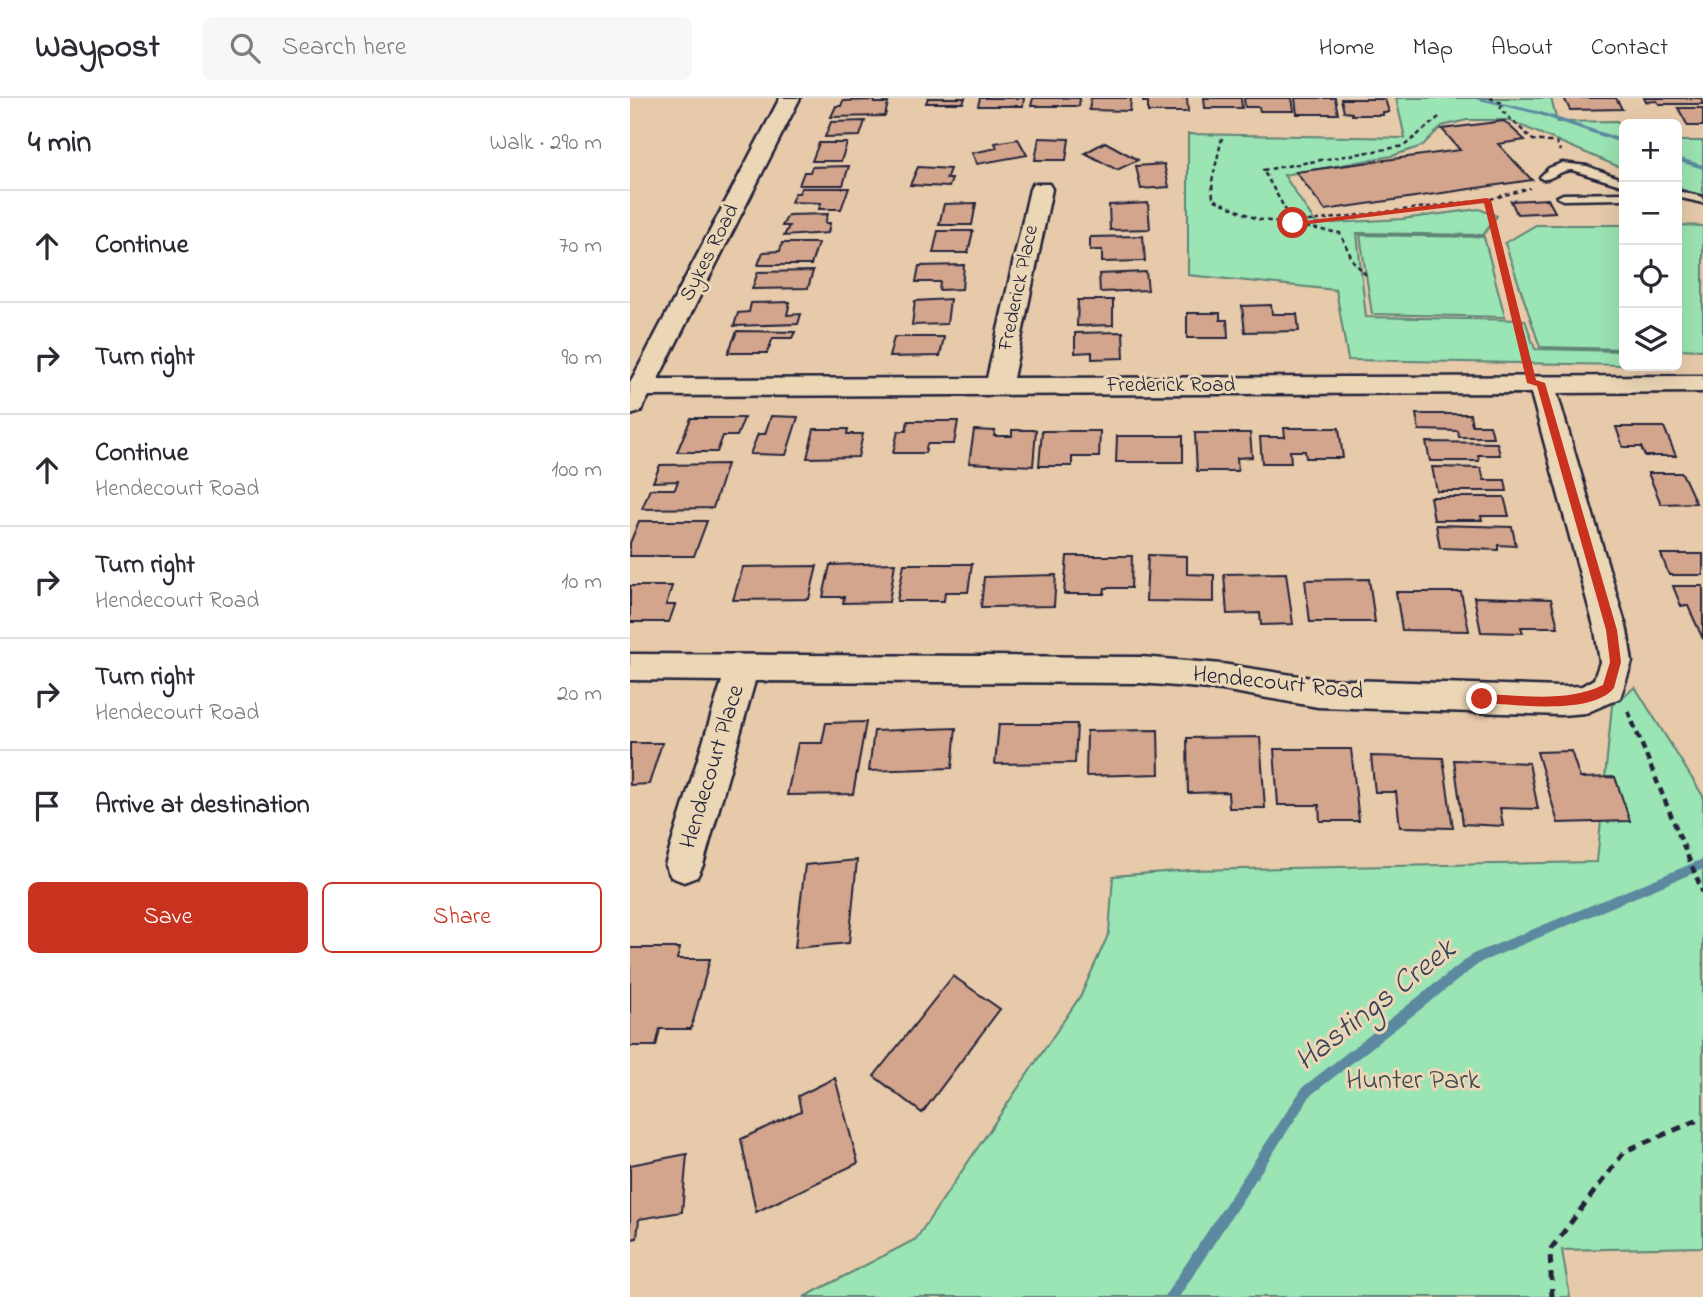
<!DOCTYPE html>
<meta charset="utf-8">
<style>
body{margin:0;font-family:"Indie Flower",sans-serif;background:#f7f7f7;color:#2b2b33}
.controls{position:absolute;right:21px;top:21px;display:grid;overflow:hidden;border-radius:10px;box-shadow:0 7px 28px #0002}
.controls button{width:63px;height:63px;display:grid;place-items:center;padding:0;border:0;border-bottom:2px solid #e1e1e2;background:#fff;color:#2b2b33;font:35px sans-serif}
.stop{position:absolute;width:21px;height:21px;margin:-16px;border:5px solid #c8321e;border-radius:50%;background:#fff}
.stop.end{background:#c8321e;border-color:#fff;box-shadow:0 2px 7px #0008}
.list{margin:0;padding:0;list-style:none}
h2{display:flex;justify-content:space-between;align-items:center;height:91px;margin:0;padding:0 28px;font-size:30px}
h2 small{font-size:23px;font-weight:400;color:#7c7c81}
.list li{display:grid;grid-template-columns:46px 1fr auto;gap:21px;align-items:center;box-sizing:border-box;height:112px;padding:0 28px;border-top:2px solid #e1e1e2}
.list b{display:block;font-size:26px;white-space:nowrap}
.list p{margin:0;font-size:23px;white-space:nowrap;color:#7c7c81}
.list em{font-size:23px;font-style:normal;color:#7c7c81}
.actions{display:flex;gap:14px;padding:21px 28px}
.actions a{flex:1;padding:16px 0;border:2px solid #c8321e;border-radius:10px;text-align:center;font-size:24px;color:#c8321e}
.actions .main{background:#c8321e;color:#fff}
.icon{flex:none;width:38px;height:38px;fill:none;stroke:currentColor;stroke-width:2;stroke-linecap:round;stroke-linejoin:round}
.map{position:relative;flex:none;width:1073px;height:1199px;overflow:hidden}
header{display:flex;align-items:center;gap:42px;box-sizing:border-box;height:98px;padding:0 35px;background:#fff;border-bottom:2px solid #e1e1e2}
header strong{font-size:33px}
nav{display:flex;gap:38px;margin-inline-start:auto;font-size:24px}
.search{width:490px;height:63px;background:#f7f7f7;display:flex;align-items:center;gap:18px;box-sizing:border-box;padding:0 24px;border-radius:10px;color:#7c7c81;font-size:26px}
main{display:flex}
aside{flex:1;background:#fff}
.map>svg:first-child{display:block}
.green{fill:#9be4b3;stroke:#5e8377;stroke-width:2}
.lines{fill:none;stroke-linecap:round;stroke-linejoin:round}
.stream{fill:#5c89a0;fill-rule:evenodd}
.building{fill:#d4a58d;stroke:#22223b;stroke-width:2}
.lane-casing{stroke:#22223b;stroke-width:5}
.street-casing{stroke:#22223b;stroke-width:5}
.path-far3{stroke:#22223b;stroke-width:2.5;stroke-dasharray:4.5 3.5;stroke-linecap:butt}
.path-far2{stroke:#22223b;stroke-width:3.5;stroke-dasharray:6 4.5;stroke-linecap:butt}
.path-far1{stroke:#22223b;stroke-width:4.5;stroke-dasharray:7 5;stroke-linecap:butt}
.path{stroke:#22223b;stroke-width:5;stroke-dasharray:9 7;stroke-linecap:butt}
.lane{fill:#ebd6b5;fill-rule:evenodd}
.street{fill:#ebd6b5;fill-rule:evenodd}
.route{fill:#c8321e}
.labels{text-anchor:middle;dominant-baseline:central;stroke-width:6;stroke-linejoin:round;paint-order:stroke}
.far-street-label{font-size:21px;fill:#22223b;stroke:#ebd6b5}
.street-label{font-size:24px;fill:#22223b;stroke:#ebd6b5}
.near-park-label{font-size:28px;fill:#3a4953;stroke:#ebd6b5}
.near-water-label{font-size:32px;font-style:italic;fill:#35445d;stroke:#ebd6b5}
</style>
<header>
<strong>Waypost</strong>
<div class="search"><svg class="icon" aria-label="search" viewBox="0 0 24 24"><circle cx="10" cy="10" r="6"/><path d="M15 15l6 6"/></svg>Search here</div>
<nav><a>Home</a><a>Map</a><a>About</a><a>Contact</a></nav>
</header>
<main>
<aside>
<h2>4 min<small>Walk · 290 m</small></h2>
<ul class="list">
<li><svg class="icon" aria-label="ahead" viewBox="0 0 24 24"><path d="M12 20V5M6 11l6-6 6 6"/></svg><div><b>Continue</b></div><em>70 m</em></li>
<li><svg class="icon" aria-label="right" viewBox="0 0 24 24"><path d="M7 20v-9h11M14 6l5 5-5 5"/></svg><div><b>Turn right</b></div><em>90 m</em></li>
<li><svg class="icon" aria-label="ahead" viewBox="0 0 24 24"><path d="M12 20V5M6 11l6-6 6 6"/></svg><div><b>Continue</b><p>Hendecourt Road</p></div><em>100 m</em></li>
<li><svg class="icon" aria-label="right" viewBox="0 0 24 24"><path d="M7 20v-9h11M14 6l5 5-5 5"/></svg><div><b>Turn right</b><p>Hendecourt Road</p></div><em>10 m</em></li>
<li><svg class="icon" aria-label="right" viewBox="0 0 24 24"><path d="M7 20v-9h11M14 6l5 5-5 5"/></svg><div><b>Turn right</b><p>Hendecourt Road</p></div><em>20 m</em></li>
<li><svg class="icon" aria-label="arrive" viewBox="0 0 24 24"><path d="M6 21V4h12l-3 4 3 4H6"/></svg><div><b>Arrive at destination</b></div></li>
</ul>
<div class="actions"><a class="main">Save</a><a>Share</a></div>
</aside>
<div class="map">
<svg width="1073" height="1199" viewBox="0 0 1073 1199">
<rect width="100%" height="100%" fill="#e7caaa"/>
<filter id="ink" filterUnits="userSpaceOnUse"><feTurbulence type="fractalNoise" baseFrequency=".0143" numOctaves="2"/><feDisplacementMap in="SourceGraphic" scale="14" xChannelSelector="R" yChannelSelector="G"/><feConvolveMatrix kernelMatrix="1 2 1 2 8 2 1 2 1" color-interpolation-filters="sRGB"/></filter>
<g filter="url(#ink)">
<path class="green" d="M766 0H921L927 24 987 23 994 33V71L878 22H837L812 28 792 48 762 58 654 77 686 126 772 121 849 111 867 118 853 137 727 135 736 219 895 222 905 251 994 253V267L718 262 706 192 558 177V36L775 40Z
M1047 43H1073V98L1047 90Z
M906 127H994V251L910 249 875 145Z
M1047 127 1073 128V252L1047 251Z
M730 137 854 139 875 219 742 216Z
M1005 589 1073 698V1149L932 1152 940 1199H174L286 1141 451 897 479 835 483 778 560 772 967 764 982 607Z"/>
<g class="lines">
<path class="stream" d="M841 0H851L911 14 994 42V46L907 16Z
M1047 59 1073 67V71L1047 63Z
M1073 761V771L851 864 681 997 549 1199H534L673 989 843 856Z"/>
</g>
<path class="building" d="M298 0H335L333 5H296Z
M350 0H394L393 8H348Z
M403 0H450L449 8H401Z
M461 0H501L500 13 459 12Z
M513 0H557L558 14H518V4H513Z
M574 0H611L612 10H575Z
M614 0H662L664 13H630L629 9H615Z
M665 0H705L708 16H667Z
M934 0H986L992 11 940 12Z
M1014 0H1071L1073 6H1029L1027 3 1016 4Z
M711 1H755L759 14H753V17H722V15L714 14Z
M245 2 244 5H258L255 18 201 19 206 8H211L213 3Z
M1048 10H1073V28H1058Z
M235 23 230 38 195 39 201 24Z
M874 23 895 42 868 46 902 82 695 112 666 74 830 52 812 31Z
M409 40 439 41 436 62H405Z
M388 41 397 57 347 66 342 55 367 50 365 45Z
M475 44 508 62 487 72 455 55Z
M189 45H217L211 63H182Z
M534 66 539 89 511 91 506 68Z
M219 68 213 87H169L174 74H180L182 69Z
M288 69 320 71 316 81H322L319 89 280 87Z
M171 90H219L211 111H189L191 105 161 104 165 95H169Z
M918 101 925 114 887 116 881 103Z
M346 105 342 127H309L314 106Z
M518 105 520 131 480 132 479 107Z
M198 116 195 125H200L198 135 154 138 159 128H152L158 117Z
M308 133H343L338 155H303Z
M513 138 515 163 472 164V152H460V139Z
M152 145H188L181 167H128L133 154 150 153Z
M334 167 332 191 309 192 310 184H286L289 168Z
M183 173 178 190 122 191 128 174Z
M516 174 518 192 470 194 469 176Z
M320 201 317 226 282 227 285 203Z
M448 202H483V227L447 228Z
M160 204 157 217 171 216 168 226 104 228 108 215 119 214 121 205Z
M641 207 642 216H667L669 233 615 234 612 208Z
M557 215H590V222H597L598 240H557Z
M107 233 165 234 162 240H143L137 255H98Z
M493 234 494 260 462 261V254L445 255V235Z
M264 239H314L310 258 259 259Z
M786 316H840L842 327H860L863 339H829L828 333 789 332Z
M141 318 168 319 156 357 120 356 128 336H135Z
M61 320H114L107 338H93L87 354H47Z
M278 323H328L324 346H297L295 355H263L268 333H276Z
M986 329H1034L1046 358H1015L1011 349H993Z
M654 330H709L713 360H676L675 353H660L661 365H632L630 339H655Z
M184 331H218L217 336H233L228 359 177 360Z
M344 332 365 333 364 338H382V332H406L403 368 339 365Z
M412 333H470L469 359H442V368H409Z
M565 335H620L622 359 607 360 608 373H567Z
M487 338H553V364H486Z
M796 344 867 345 870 357H848L849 363H800Z
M97 366 83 410 12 411 20 391H45L48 383 23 384 30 367Z
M802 369 851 370 854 382H875L877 393H807Z
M1018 375H1052L1066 405 1031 406Z
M800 399H874L879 418H851L852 422H804Z
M9 423H77L64 458H0V445Z
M806 427 882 429 886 448 868 447V452L810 450Z
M1031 456H1073V477H1039Z
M518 457 557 458V476L584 477V504L516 503Z
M437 458H502L501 490H475L474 496H434Z
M265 465 259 504 213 505 214 499H193L200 467Z
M274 466H342L338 494H315L314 503H267Z
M187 468 179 501 103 502 113 469Z
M656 475 663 526 631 527 630 515 597 516 594 476Z
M426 477 424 508 351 509 354 479Z
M739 481 745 524H680L675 482Z
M0 488H42L36 507H45L39 524H0Z
M1043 488H1073V541L1058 508H1051Z
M766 494H831L839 533 772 532Z
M844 499 921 501 928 529H891L893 535 851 534Z
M236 624 223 696 157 697 168 645H192L196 625Z
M369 626H447L445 665 365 666Z
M326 630 322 670 239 673 244 633Z
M528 632 529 676 456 678 457 633Z
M630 639 635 710H599L598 694 558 695 557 640Z
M0 645H32L19 686 0 687Z
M644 651H721L729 723H690L689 707H648Z
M941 653 950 680 985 679 1000 723 928 725 907 654Z
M741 658 813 660 823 730 770 729 766 694H745Z
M824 662 899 665 908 711 870 710 873 728 833 726Z
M227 762 219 845 165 850 175 767Z
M0 850H50L47 861H80L61 931H30L26 948H0Z
M323 878 370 911 292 1015 244 978Z
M205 980 228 1065 126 1114 111 1041 171 1013 168 998Z
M57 1056 52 1114 9 1121 7 1140 0 1141V1067Z"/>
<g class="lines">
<defs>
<path id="lane" d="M932 65 957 68 994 82V88L942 72C928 72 922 83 912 81L910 79 919 70Z
M1047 93 1073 99V105L1047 99Z
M994 95V101L933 102 927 99 933 96Z"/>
<path id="street" d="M150 0H170L28 281 357 280 400 91 403 86H419L422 91 383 280 1073 278V294L927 295 997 532 1002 564 990 600 956 615 931 617 688 609 592 592 511 585 125 583 73 767 67 779 54 784 41 779 35 767 92 583 0 582V556L511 559 592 566 688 581 931 589 952 588 964 581 970 564 965 532 901 295 19 298 10 314 0 317V285Z"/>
</defs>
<use href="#lane" class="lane-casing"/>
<use href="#street" class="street-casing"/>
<path class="path-far3" d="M860 0 873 5 870 11 903 42 927 45 930 53
M809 19 774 48 633 72 663 125 857 102 900 90
M592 40 582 83 583 101 627 121 710 135 723 163 736 177
M857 102 884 210"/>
<path class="path-far2" d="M883 208 897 264"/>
<path class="path-far1" d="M998 613 1073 795"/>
<path class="path" d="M922 1199 920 1152 995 1053 1073 1020"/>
<use href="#lane" class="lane"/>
<use href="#street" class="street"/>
</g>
</g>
<path class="route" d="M857 100 861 102 906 282 915 285 987 532 991 564 984 590C961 618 885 606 852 605L846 601 852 596C892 597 936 605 973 587L980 564 976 532 907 288 897 285 854 105 663 128 659 125Z"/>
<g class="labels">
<g class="far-street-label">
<text transform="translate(80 155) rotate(-63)">Sykes Road</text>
<text transform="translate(389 190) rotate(-78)">Frederick Place</text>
<text x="541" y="288">Frederick Road</text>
</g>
<g class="street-label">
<text transform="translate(648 586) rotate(6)">Hendecourt Road</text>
<text transform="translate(83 669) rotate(-73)">Hendecourt Place</text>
</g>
<g class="near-park-label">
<text x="783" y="983">Hunter Park</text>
</g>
<g class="near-water-label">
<text transform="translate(746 908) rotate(-38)">Hastings Creek</text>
</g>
</g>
</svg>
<div class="controls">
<button>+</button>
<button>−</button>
<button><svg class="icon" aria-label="locate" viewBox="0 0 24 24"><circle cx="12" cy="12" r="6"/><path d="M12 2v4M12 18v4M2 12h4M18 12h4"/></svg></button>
<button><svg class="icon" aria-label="layers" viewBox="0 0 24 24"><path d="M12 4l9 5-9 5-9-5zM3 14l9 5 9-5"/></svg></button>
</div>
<div class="stop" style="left:663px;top:125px"></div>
<div class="stop end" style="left:852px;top:601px"></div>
</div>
</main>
